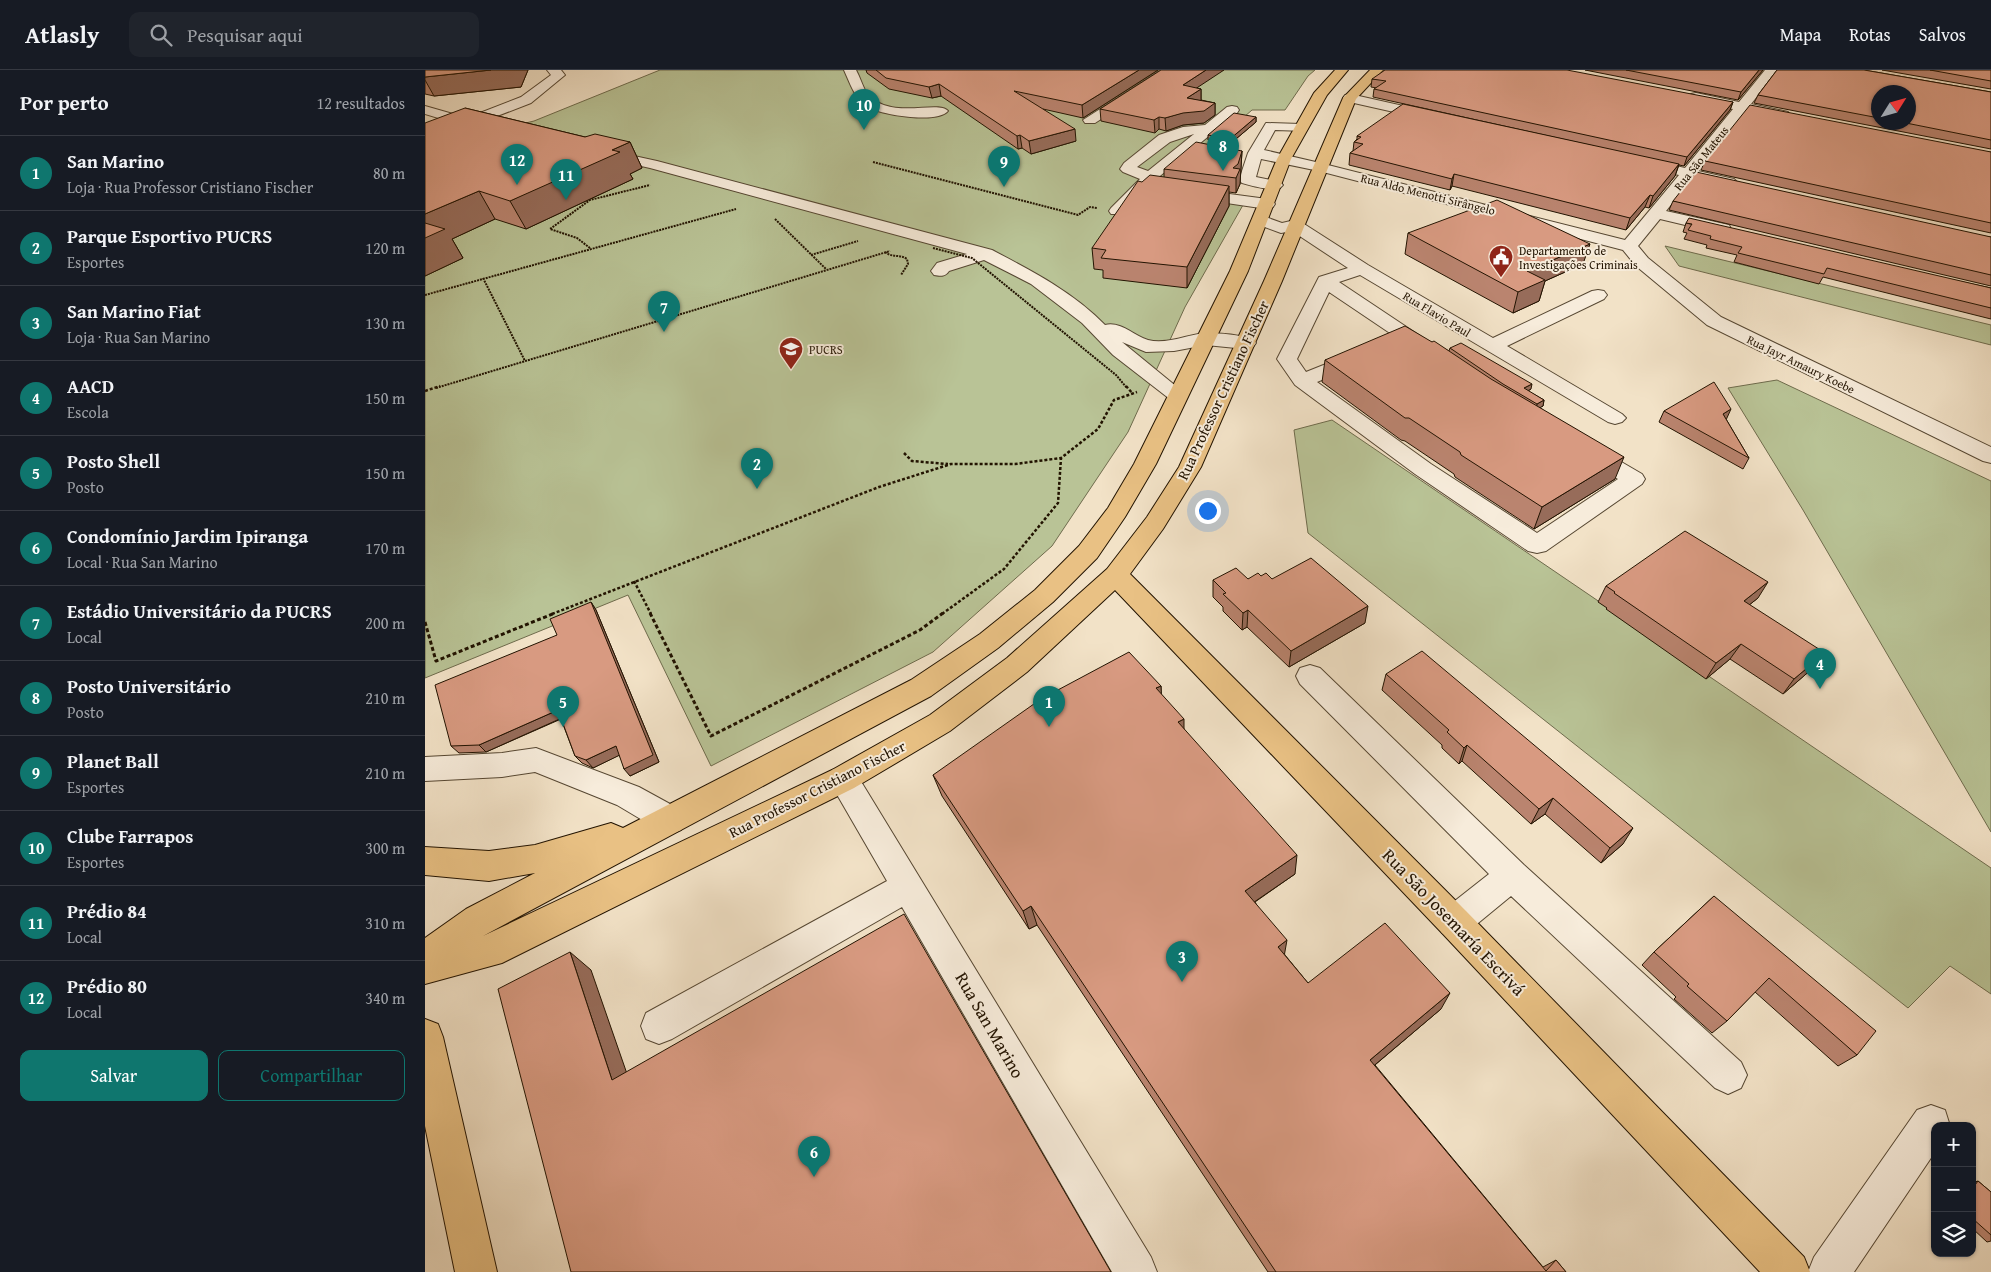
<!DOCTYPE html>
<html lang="pt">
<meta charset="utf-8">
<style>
body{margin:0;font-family:"Gentium Book Plus",serif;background:#20242c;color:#f1f3f6}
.controls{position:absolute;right:15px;bottom:15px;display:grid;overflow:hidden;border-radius:10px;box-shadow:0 1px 4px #0004}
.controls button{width:45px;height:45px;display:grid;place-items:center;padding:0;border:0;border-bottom:1px solid #363941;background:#171b24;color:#f1f3f6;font:25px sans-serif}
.compass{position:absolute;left:1446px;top:15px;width:45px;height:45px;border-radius:50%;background:#171b24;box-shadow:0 1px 4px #0004;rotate:53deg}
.you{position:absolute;left:782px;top:440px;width:18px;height:18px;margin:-12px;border:4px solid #fff;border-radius:50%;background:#1a73e8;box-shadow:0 0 0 8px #1a73e833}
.badge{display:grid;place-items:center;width:32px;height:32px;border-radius:50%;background:#0f766e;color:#fff;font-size:16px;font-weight:700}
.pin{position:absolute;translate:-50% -41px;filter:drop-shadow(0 1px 2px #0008)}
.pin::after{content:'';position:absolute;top:26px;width:18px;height:15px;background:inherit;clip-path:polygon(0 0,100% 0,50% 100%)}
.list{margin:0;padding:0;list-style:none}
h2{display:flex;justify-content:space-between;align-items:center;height:65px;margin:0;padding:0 20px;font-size:21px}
h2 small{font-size:16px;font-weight:400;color:#9ea1a6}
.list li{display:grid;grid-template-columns:32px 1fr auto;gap:15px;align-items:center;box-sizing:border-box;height:75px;padding:0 20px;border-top:1px solid #363941}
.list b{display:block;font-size:19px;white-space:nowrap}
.list p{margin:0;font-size:16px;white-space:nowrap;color:#9ea1a6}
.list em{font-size:16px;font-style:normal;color:#9ea1a6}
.actions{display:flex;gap:10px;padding:15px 20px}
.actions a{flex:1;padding:11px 0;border:1px solid #0f766e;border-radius:10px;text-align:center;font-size:18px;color:#0f766e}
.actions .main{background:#0f766e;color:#fff}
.icon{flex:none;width:28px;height:28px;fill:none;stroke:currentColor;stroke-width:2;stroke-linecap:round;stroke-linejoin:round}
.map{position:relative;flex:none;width:1566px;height:1202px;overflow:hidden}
header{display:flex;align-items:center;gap:30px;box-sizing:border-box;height:70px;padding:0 25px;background:#171b24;border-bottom:1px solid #363941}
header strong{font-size:24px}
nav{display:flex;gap:28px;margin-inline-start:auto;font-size:18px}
.search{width:350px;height:45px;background:#20242c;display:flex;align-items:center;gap:12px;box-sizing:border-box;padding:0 18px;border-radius:10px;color:#9ea1a6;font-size:19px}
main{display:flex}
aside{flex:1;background:#171b24}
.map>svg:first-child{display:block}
.green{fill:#b9c396;stroke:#6e6b4c}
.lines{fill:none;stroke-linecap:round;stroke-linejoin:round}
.minor-casing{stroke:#564732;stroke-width:2}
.major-casing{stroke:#221301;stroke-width:2}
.path-far2{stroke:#221301;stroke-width:2;stroke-dasharray:2 1;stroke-linecap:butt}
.path-far1{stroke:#221301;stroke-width:2.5;stroke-dasharray:3 2;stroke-linecap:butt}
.path{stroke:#221301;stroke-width:3;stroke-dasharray:4 2.5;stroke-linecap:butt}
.minor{fill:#f7ecdb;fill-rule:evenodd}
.major{fill:#e9c184;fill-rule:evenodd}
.path-bridge-far1{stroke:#221301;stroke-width:2;stroke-dasharray:2 1;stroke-linecap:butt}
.path-bridge{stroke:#221301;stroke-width:2.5;stroke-dasharray:3 2;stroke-linecap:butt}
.wall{fill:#ba846f;stroke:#221301;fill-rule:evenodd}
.shaded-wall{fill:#976c5a;stroke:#221301}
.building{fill:#d89a81;stroke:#221301}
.labels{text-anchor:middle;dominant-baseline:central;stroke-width:4;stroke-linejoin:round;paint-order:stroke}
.far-street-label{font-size:12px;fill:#221301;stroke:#f7ecdb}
.far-poi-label{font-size:12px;fill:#221301;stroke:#f7ecdb;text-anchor:start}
.street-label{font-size:15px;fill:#221301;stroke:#f7ecdb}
.near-street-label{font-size:18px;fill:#221301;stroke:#f7ecdb}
</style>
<header>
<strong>Atlasly</strong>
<div class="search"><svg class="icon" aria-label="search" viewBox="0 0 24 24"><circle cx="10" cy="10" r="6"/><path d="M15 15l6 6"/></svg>Pesquisar aqui</div>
<nav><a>Mapa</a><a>Rotas</a><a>Salvos</a></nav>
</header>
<main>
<aside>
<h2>Por perto<small>12 resultados</small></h2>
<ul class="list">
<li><span class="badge">1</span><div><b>San Marino</b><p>Loja · Rua Professor Cristiano Fischer</p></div><em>80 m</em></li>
<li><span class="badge">2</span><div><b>Parque Esportivo PUCRS</b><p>Esportes</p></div><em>120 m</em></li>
<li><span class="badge">3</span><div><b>San Marino Fiat</b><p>Loja · Rua San Marino</p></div><em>130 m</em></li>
<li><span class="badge">4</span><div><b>AACD</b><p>Escola</p></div><em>150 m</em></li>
<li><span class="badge">5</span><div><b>Posto Shell</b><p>Posto</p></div><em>150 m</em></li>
<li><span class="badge">6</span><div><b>Condomínio Jardim Ipiranga</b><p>Local · Rua San Marino</p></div><em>170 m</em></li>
<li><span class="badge">7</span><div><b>Estádio Universitário da PUCRS</b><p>Local</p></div><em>200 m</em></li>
<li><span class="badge">8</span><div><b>Posto Universitário</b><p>Posto</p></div><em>210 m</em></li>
<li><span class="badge">9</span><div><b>Planet Ball</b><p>Esportes</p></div><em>210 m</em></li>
<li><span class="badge">10</span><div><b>Clube Farrapos</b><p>Esportes</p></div><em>300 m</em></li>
<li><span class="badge">11</span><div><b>Prédio 84</b><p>Local</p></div><em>310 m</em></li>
<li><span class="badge">12</span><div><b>Prédio 80</b><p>Local</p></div><em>340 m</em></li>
</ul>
<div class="actions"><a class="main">Salvar</a><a>Compartilhar</a></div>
</aside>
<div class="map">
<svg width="1566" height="1202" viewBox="0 0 1566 1202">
<rect width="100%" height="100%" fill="#f2e2c7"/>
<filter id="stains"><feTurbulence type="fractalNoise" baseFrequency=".004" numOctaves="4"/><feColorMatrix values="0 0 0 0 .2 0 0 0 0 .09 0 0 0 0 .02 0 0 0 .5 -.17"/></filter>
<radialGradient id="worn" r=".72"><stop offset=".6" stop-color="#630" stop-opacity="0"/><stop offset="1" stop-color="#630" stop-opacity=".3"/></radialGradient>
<path class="green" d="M235 0H890L883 6 860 40H827L746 111 822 128 760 237 703 362 627 476 508 582 286 696 203 525 0 608V85L55 64 109 51Z
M1240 176 1566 255V275L1254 196Z
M1352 310 1566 411V762L1378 440 1303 318Z
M907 350 1566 798V924L1525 896 1483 938 883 463 869 360Z"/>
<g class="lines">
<defs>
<path id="minor" d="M122 0H136L140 5 106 33 0 74V65L30 53 0 44V36L42 48 96 27 126 5Z
M419 0H431C435 7 437 15 441 22 463 52 513 29 523 41 513 54 454 45 441 36 429 27 425 13 419 0Z
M736 0H751L670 53H660L658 50Z
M1340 0H1353L1326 34 1363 42 1365 45 1363 48 1358 49 1321 41 1273 101 1309 109 1312 112 1309 115 1304 117 1267 108 1241 141 1304 155 1306 159 1304 163 1298 164 1235 149 1213 176 1223 188 1296 247 1566 377V393L1558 391 1282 255 1211 196 1198 180 894 101 836 89 831 107 855 112 858 115 855 118C844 121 828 116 817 113L814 110 823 83 841 53 876 54 883 58 881 61 850 60 839 80 895 93 1200 170 1254 105 1210 95 1208 92 1210 89 1215 88 1260 98 1308 39 1266 30 1264 27 1266 24 1271 23 1314 32Z
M925 24 1014 44 1016 47 1009 51 920 31 918 28 920 25Z
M807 36 812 37 814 40 812 43 730 110 698 144H686L684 141 686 138 715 109 698 102 695 99 699 93 734 65 758 57 780 55 802 37ZM769 64 723 101 712 97 745 72Z
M177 79 232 91 567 180C607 201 648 222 680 255 696 251 709 266 723 270 742 275 763 264 781 263 796 263 814 265 828 269L831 273 828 277 821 279 781 275 749 281 721 282 697 272 763 326 760 330 753 332 746 330 688 285 657 253 606 214 559 190 524 201C520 207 516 206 509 205L506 201 512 193 542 184 225 98 172 86 170 83 172 80Z
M767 119 842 129 848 131 850 134 848 137 842 139 761 127 759 124 761 121Z
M835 145 857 153 870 150 876 152 943 195 1068 268 1167 221 1173 220 1179 221 1182 225 1179 229 1082 276 1197 344 1201 348 1197 352 1190 354 1183 352 935 205 914 212 1010 276 1013 280 1010 284 1003 286 996 284 904 222 872 289 881 302 926 284 933 282 940 284 943 288 940 292 892 312 1006 394 1112 463 1193 409 1153 386 1150 381 1153 376 1161 374 1169 376 1217 404 1220 409 1217 414 1121 481 1112 483 1103 481 990 404 870 315 852 289 894 207 923 198 867 161 856 163 829 153 827 150 829 147Z
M885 595 895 598 1099 795 1316 992 1322 1005 1316 1018 1303 1024 1290 1018 1086 826 1041 863 1029 868 1017 863 1012 852 1017 841 1064 804 875 614 871 606 875 598Z
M111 678 214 717 256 740 261 750 256 760 245 764 234 760 192 735 110 702 77 707 0 711V687L77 683Z
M418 696 429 700 726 1187 732 1202H687L477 837 247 969 234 974 221 969 216 956 221 943 462 811 403 709 407 700Z
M1506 1035 1520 1040 1525 1056H1510V1082L1429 1202H1383L1389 1187 1492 1040Z"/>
<path id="major" d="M910 0H923L902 25 866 89 823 201 731 394 700 447 672 488 628 532 573 578 506 626 58 866 407 700 505 645 582 588 682 499 722 447 754 397 839 211 918 28 945 0H958L931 29 857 211 776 397 738 459 705 504 1041 841 1379 1187 1385 1202H1335L1017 863 690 520 602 602 525 661 429 718 77 893 0 914V868L41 839 110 803 64 811 0 805V777L64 781 110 775 186 753 198 758 486 610 555 564 610 520 654 476 683 438 709 394 805 201 852 89 889 23Z
M0 949 13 954 18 967 72 1202H30L0 1056Z"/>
</defs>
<use href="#minor" class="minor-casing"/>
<use href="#major" class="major-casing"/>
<path class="path-far2" d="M448 92 653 145 665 137 672 138
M350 149 401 199
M165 178 152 168 125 159 165 130 225 115
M460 182C467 188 475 184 482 189L483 194 476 205
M386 185 433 171
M58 208 100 291
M0 225 311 139
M11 318 465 181"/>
<path class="path-far1" d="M0 321 15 316
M479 383 487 391 523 394
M209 511 226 544
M127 544 454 417 526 394H590L636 388 673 359 689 330 712 322
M517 544 579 499 633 433 636 388"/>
<path class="path" d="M225 543 286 666 495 560 518 543
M0 552 11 591 130 543"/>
<use href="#minor" class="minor"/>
<use href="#major" class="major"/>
<path class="path-bridge-far1" d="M508 178 547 188 691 305 702 318"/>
<path class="path-bridge" d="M701 316 708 324"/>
</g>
<path class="wall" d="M0 0H103L96 17 9 26 0 24Z
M441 0H733L658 48 618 39 651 71 606 84 597 78 593 79 516 26 507 28 464 19 442 3Z
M1160 0H1338L1313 30Z
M1352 0H1439L1566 22V79L1329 33 1333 25ZM1454 22H1484V52H1454Z
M1457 0H1566V19Z
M947 9 1308 32 1305 40 1259 96 1254 95 1250 106 1224 138 1220 137 1201 160 1027 116 1025 120 924 95 925 83 928 81 929 72 932 69V66L1169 76 948 27 949 19 952 18 946 17Z
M772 18 776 19V30L790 33V45L779 53 758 55 741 61 734 59 730 63 676 51 675 39Z
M40 38 160 67 205 72 217 98 205 104 208 109 101 159 70 149 27 169 38 188 0 206Z
M831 47V52L805 74 783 70V65Z
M817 81 815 114 811 123 804 122V136L762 218 678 208V200L669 199 667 178 739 107V99Z
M1566 82V163L1276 100 1280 91Z
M1248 131 1566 167V216L1244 140Z
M1261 153 1566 218V249L1398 207 1394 214 1309 192 1312 185 1281 178 1282 175 1259 169 1262 163 1258 162Z
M983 163 1158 194 1120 211 1114 231 1088 243 980 184Z
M1007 272 1024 281 1025 278 1106 319 1103 321 1119 330 1118 336 1115 337 1190 409 1109 459 1030 407 1029 404 980 371 976 370 897 312 900 290Z
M1239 341 1301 349 1324 388 1318 399 1234 352Z
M836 506 847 509 940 553 864 597 822 557 817 560 798 541V537L788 527V510L823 509Z
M1181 516 1333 528 1324 535 1388 598 1358 624 1305 589 1281 609 1181 539 1182 538 1173 532Z
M166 532 171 540 234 692 205 706 194 685 168 698 157 693 150 686 136 649 61 682 34 683 26 676 132 565Z
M961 604 1198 774 1176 793 1120 744 1106 754 1037 691 1034 694 1017 678V675L957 620Z
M736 616V624L759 659 870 804 830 832 860 885 883 913 1016 939 950 995 1118 1197 1131 1190 1141 1202H843L612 855 604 859 517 726 508 705Z
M1289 826 1432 985 1413 996 1330 922 1302 951 1287 963 1249 929 1251 927 1217 895 1229 882Z
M1553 1111 1566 1122V1171L1562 1172 1547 1158V1113Z"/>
<path class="shaded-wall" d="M66 0H103L96 17 9 26 0 10V7Z
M714 0H733L658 48 657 35Z
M781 0H799L758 27V15Z
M1334 0H1338L1313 30 1316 22Z
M514 14 516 26 507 28 504 17Z
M776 19V31L762 28Z
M1308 32 1305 40 1259 96 1262 87Z
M790 33V45L779 53 758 55 741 61 740 48Z
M734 47V59L730 63 729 50Z
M831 47V52L805 74V69Z
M650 59 651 71 606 84 604 71Z
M595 65 597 78 593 79 592 66Z
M205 72 217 98 205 104 208 109 101 159 85 131 187 80Z
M817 81 815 114 811 123V108L808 98Z
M1254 94 1250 106 1224 138 1228 126Z
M1029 104 1027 116 1025 120 1027 109Z
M804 116V136L762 218V197Z
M54 121 70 149 27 169 38 188 0 206V144Z
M1225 125 1220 137 1201 160 1205 148Z
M1165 174 1158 194 1120 211 1114 231 1088 243 1093 222 1102 201Z
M1107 314 1106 319 1097 324 1099 318Z
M1119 330 1118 336 1111 340 1112 334Z
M1306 339 1301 350 1298 344Z
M1199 387 1190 409 1109 459 1117 437Z
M1343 512 1333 528 1309 547 1319 531Z
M166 532 171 540 234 692 205 706 199 699Z
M943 536 940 553 864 597 866 581Z
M823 540 822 557 817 560 818 543Z
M1316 574 1305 589 1281 609 1291 593Z
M1400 583 1388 598 1358 624 1369 609Z
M736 616 737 637 731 618Z
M133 640 139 647 61 682 54 675Z
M759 649V670L753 652Z
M1042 675 1037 691 1034 694 1039 678Z
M191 676 197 684 168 698 161 690Z
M1128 728 1120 744 1106 754 1114 739Z
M1208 758 1198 774 1176 793 1185 778Z
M872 785 870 804 819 839 820 821Z
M606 836 612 855 604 859 598 841Z
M862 870 859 887 853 877Z
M145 882 166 900 209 1024 187 1010Z
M1025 923 1016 939 939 1004 945 990Z"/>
<path class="building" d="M0 0H66L0 7Z
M451 0H714L657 35 589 21 650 59 604 71 595 65 592 66 514 14 504 17 461 8Z
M736 0H781L758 15 776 19 762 28 790 33 779 41 758 43 740 48 734 47 729 50 675 39Z
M960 0H1142L1308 32 1262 87 949 19 961 11 947 9Z
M1201 0H1334L1316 22Z
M1352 0H1439L1566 22V70L1476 52H1484V22H1454V48L1333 25Z
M1505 0H1566V11Z
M978 34 1254 94 1228 126 1225 125 1205 148 1029 104 1027 109 925 83 938 74 929 72 936 67 932 66Z
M1325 35 1566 82V153L1280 91Z
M40 38 160 67 170 64 205 72 187 80 195 82 85 131 54 121 0 144V53Z
M809 43 831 47 805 69 783 65Z
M771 72 817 81 813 94 808 98 815 99 811 108 739 99Z
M1271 102 1566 167V205L1248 131Z
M725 105 804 116 762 197 676 188 681 180 667 178 713 111 717 112Z
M1072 130 1165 174 1102 201 1120 210 1093 222 983 163Z
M1264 148 1566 218V238L1402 198 1399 204 1313 183 1317 177 1285 169 1286 166 1263 160 1267 154 1261 153Z
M0 153 20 159 0 168Z
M980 256 1007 272 1009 271 1066 309 1199 387 1117 437 1036 385 1035 382 984 348H980L900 290Z
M1036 273 1107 314 1099 318 1119 330 1112 334 1078 314 1025 278Z
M1289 312 1306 339 1298 344 1324 388 1239 341Z
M1260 461 1343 512 1319 531 1400 583 1369 609 1316 574 1291 593 1189 523 1190 522 1181 516Z
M886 488 943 536 866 581 823 540 818 543 798 524 801 523 788 510 811 498 823 509 833 503 836 506 841 503 847 509Z
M166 532 228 685 199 699 191 676 161 690 150 686 133 640 54 675 26 676 10 615 132 565 125 549Z
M997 581 1208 758 1185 778 1128 728 1114 739 1042 675 1039 678 1022 662 1024 660 961 604Z
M704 582 736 616 731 618 759 649 753 652 872 785 820 821 862 870 853 877 883 913 960 853 1025 923 945 990 1121 1201 1131 1190 1141 1202H851L606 836 598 841 508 705 616 629Z
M1289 826 1451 961 1432 985 1344 908 1302 951 1262 916 1264 914 1229 882Z
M479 844 686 1202H146L73 919 145 882 187 1010Z
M1553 1111 1566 1122V1165L1547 1148V1119Z"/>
<defs>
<symbol id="civic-pin" viewBox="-11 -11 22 30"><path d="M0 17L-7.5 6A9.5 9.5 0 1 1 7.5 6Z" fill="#8f2418" stroke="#f7ecdb"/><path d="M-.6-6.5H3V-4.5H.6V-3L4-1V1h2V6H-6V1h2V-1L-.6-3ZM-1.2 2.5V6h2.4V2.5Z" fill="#fff"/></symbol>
<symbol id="university-pin" viewBox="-11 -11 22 30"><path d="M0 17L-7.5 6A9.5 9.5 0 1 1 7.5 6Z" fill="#8f2418" stroke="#f7ecdb"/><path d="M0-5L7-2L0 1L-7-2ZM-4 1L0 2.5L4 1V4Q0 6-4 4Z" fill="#fff"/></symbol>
</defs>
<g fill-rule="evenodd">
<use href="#civic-pin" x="1062" y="173" width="28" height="38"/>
<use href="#university-pin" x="352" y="265" width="28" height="38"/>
</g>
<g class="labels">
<g class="far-street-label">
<text transform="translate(1276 88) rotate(-51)">Rua São Mateus</text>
<text transform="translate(1003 124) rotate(14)">Rua Aldo Menotti Sirângelo</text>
<text transform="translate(1012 244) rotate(31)">Rua Flavio Paul</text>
<text transform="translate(1376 294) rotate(26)">Rua Jayr Amaury Koebe</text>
</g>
<g class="far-poi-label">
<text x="1094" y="180">Departamento de<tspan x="1094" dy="14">Investigações Criminais</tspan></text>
<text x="384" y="279">PUCRS</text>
</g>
<g class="street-label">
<text transform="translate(798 320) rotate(-65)">Rua Professor Cristiano Fischer</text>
<text transform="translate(392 719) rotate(-27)">Rua Professor Cristiano Fischer</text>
</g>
<g class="near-street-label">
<text transform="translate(1029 852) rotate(46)">Rua São Josemaría Escrivá</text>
<text transform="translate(565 955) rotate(60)">Rua San Marino</text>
</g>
</g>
<rect width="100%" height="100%" filter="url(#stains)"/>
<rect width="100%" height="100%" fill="url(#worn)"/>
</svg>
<div class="controls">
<button>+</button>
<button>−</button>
<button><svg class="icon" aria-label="layers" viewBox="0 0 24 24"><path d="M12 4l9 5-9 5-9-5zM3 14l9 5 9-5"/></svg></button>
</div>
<svg class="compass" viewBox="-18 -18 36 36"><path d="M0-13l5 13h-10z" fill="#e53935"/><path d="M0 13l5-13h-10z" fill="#9ea1a6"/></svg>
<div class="you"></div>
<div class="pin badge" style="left:624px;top:657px">1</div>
<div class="pin badge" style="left:332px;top:419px">2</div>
<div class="pin badge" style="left:757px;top:912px">3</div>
<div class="pin badge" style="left:1395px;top:619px">4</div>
<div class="pin badge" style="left:138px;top:657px">5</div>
<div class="pin badge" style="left:389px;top:1107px">6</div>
<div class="pin badge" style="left:239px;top:262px">7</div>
<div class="pin badge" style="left:798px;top:101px">8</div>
<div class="pin badge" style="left:579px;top:117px">9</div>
<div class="pin badge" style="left:439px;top:60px">10</div>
<div class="pin badge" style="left:141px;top:130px">11</div>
<div class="pin badge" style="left:92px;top:115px">12</div>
</div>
</main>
